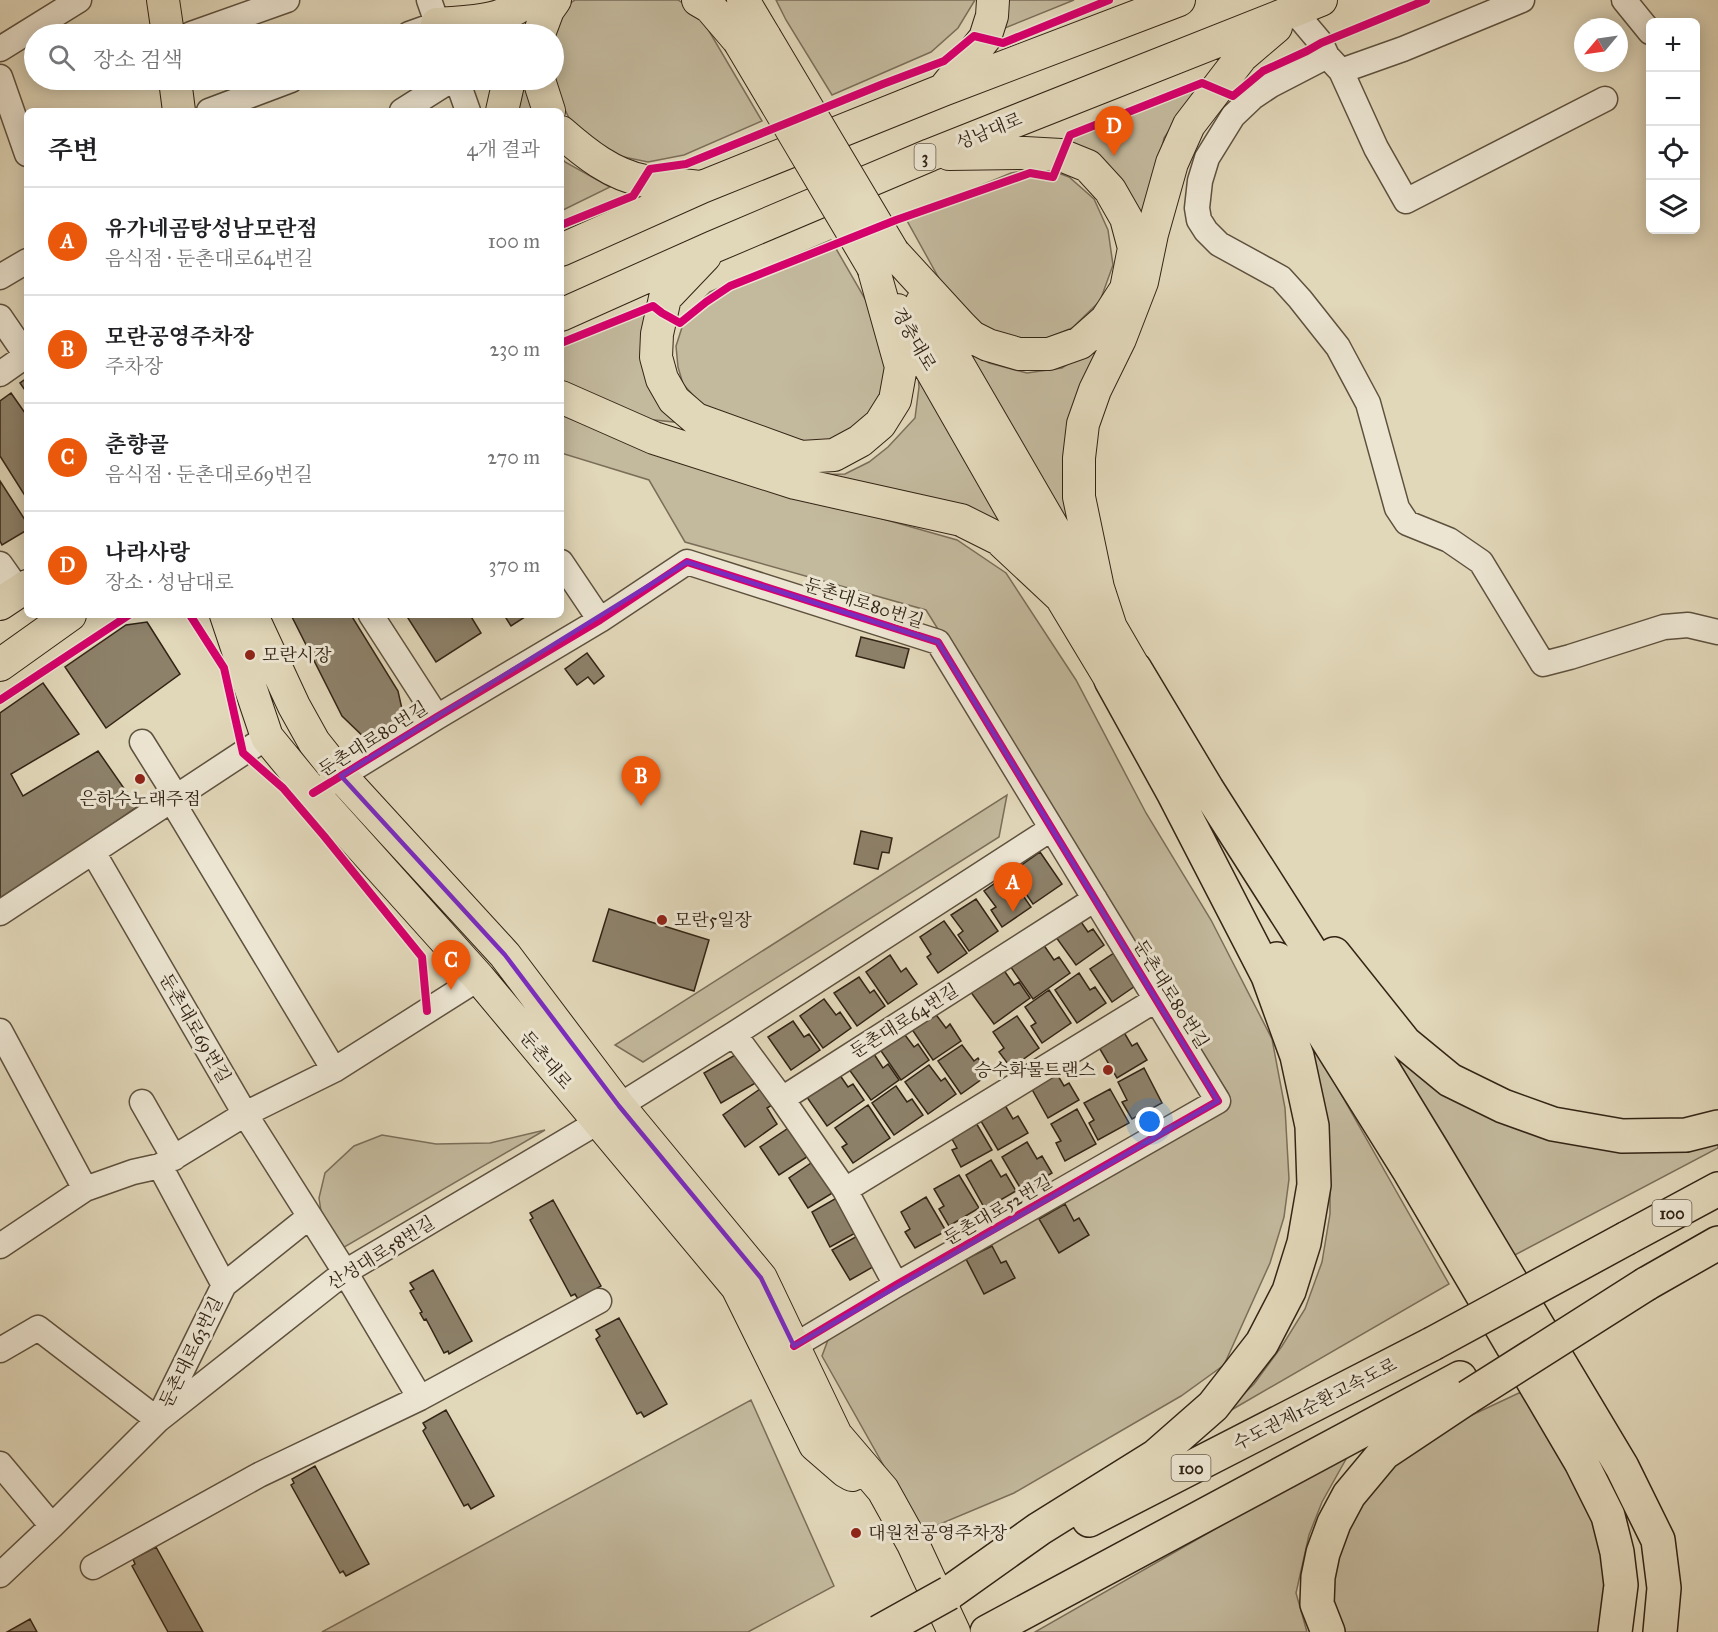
<!DOCTYPE html>
<html lang="ko">
<meta charset="utf-8">
<style>
body{margin:0;font-family:"IM FELL Great Primer","Noto Serif KR",serif;background:#f2f2f2;color:#202124}
.controls{position:absolute;right:18px;top:18px;display:grid;overflow:hidden;border-radius:9px;box-shadow:0 3px 15px #0003}
.controls button{width:54px;height:54px;display:grid;place-items:center;padding:0;border:0;border-bottom:2px solid #e0e0e0;background:#fff;color:#202124;font:30px sans-serif}
.compass{position:absolute;left:1574px;top:18px;width:54px;height:54px;border-radius:50%;background:#fff;box-shadow:0 3px 15px #0003;rotate:241deg}
.you{position:absolute;left:1150px;top:1122px;width:21px;height:21px;margin:-15px;border:4px solid #fff;border-radius:50%;background:#1a73e8;box-shadow:0 0 0 9px #1a73e833}
.badge{display:grid;place-items:center;width:39px;height:39px;border-radius:50%;background:#ea580c;color:#fff;font-size:20px;font-weight:700}
.pin{position:absolute;translate:-50% -50px;filter:drop-shadow(0 2px 3px #0008)}
.pin::after{content:'';position:absolute;top:32px;width:21px;height:18px;background:inherit;clip-path:polygon(0 0,100% 0,50% 100%)}
.list{margin:0;padding:0;list-style:none}
h2{display:flex;justify-content:space-between;align-items:center;height:78px;margin:0;padding:0 24px;font-size:26px}
h2 small{font-size:20px;font-weight:400;color:#757577}
.list li{display:grid;grid-template-columns:39px 1fr auto;gap:18px;align-items:center;box-sizing:border-box;height:108px;padding:0 24px;border-top:2px solid #e0e0e0}
.list b{display:block;font-size:22px;white-space:nowrap}
.list p{margin:0;font-size:20px;white-space:nowrap;color:#757577}
.list em{font-size:20px;font-style:normal;color:#757577}
.icon{flex:none;width:33px;height:33px;fill:none;stroke:currentColor;stroke-width:2;stroke-linecap:round;stroke-linejoin:round}
.map{position:relative;flex:none;width:1718px;height:1632px;overflow:hidden}
.search{position:absolute;background:#fff;box-shadow:0 3px 15px #0003;left:24px;top:24px;width:540px;height:66px;display:flex;align-items:center;gap:15px;box-sizing:border-box;padding:0 21px;border-radius:33px;color:#757577;font-size:22px}
.panel{position:absolute;background:#fff;box-shadow:0 3px 15px #0003;left:24px;top:108px;width:540px;height:510px;border-radius:9px}
.map>svg:first-child{display:block}
.green{fill:#c3b99d;stroke:#7b6e59;stroke-width:1.5}
.building{fill:#8d816a;stroke:#332415;stroke-width:1.5}
.lines{fill:none;stroke-linecap:round;stroke-linejoin:round}
.minor-casing{stroke:#5e513e;stroke-width:27}
.major-casing{stroke:#332415;stroke-width:34}
.highway-casing{stroke:#332415;stroke-width:36}
.minor{stroke:#ece5d2;stroke-width:24}
.major{stroke:#e1d7b9;stroke-width:32}
.highway{stroke:#e1d7b9;stroke-width:33}
.major-bridge-casing{stroke:#332415;stroke-width:34;stroke-linecap:butt}
.highway-bridge-casing{stroke:#332415;stroke-width:36;stroke-linecap:butt}
.major-bridge{stroke:#e1d7b9;stroke-width:32}
.highway-bridge{stroke:#e1d7b9;stroke-width:33}
.cycleway-casing{stroke:#ece5d2;stroke-width:11}
.cycleway{stroke:#d6006c;stroke-width:8}
.marked{fill:none;stroke:#7b2cbf;stroke-width:4.5;stroke-linejoin:round}
.poi-dot{fill:#8f2418;stroke:#ece5d2;stroke-width:2}
.labels{text-anchor:middle;dominant-baseline:central;stroke-width:6;stroke-linejoin:round;paint-order:stroke}
.shield{fill:#ece5d2;stroke:#6a5e4e;stroke-width:1.5}
.shield-label{font-size:16px;font-weight:bold;fill:#332415}
.street-label{font-size:18px;fill:#332415;stroke:#ece5d2}
.poi-label{font-size:18px;fill:#332415;stroke:#ece5d2;text-anchor:start}
</style>
<div class="map">
<svg width="1718" height="1632" viewBox="0 0 1718 1632">
<rect width="100%" height="100%" fill="#e1d7b9"/>
<filter id="stains"><feTurbulence type="fractalNoise" baseFrequency=".00333" numOctaves="4"/><feColorMatrix values="0 0 0 0 .2 0 0 0 0 .09 0 0 0 0 .02 0 0 0 .5 -.17"/></filter>
<radialGradient id="worn" r=".72"><stop offset=".6" stop-color="#630" stop-opacity="0"/><stop offset="1" stop-color="#630" stop-opacity=".3"/></radialGradient>
<path class="green" d="M575 0H678L699 14 762 121 684 155 648 162 619 156 583 138 569 118 556 91 554 80V34L549 29 570 3Z
M776 0H975L958 28 931 52 832 95 786 20Z
M1009 0H1074L1000 30Z
M528 80 535 111H501Z
M1196 90 1164 138 1142 238 1061 142Z
M561 157 565 162 610 187 561 211Z
M1042 167 1069 177 1094 199 1108 230 1113 265 1100 301 1072 328 1040 341 1009 342 957 311 905 217 1011 173Z
M831 240 879 323 889 370 883 395 869 421 812 450 707 411 683 384 678 367 676 346 685 318 710 292Z
M635 311 650 314 655 395 674 422 625 417 561 386V343Z
M1107 337 1074 551 954 342 989 363 1027 373 1062 368Z
M917 363 1020 545 801 475 845 474 869 462 888 447 915 418 919 387Z
M561 415 646 449 795 494 957 540 1006 573 1076 680 1146 813 1211 920 1272 1039 1285 1108 1289 1179 1284 1217 1270 1263 1224 1365 1181 1396 1014 1493 921 1532 822 1356 832 1329 924 1281 1228 1093 926 610 685 542 649 480 561 453Z
M1007 795 999 837 643 1062 615 1045Z
M1300 1022 1449 1284 1221 1416 1254 1384 1282 1346 1305 1309 1322 1262 1330 1214V1161L1311 1059Z
M1389 1045 1461 1095 1718 1138V1148L1509 1258Z
M545 1130 341 1249 321 1211 319 1198 325 1173 354 1146 382 1135 436 1144 490 1143Z
M1521 1392 1599 1524 1607 1565 1599 1632H1343L1331 1591 1333 1548 1358 1501 1393 1464 1455 1423Z
M751 1400 834 1586 748 1632H322Z
M1350 1452 1322 1502 1309 1535 1296 1593 1307 1632H1035Z"/>
<path class="building" d="M27 378V393L20 383Z
M11 393 25 413 27 412V499L0 456V401Z
M0 481 27 523V530L2 545 0 541Z
M291 615H351L398 691 404 718 370 743 342 716Z
M406 615H470L481 633 436 662Z
M504 615H528L511 626Z
M147 622 180 674 106 728 65 667 126 625Z
M861 637 909 649 904 668 856 656Z
M587 653 604 676 594 684 588 677 577 685 565 669Z
M43 683 79 734 11 774 23 796 98 751 137 807 0 902V713Z
M861 831 892 838 889 853 882 852 878 869 854 864Z
M1040 852 1062 884 1033 904 1022 888 1027 885 1016 869Z
M1008 874 1031 907 1002 927 991 910 996 907 984 891Z
M976 899 998 931 969 951 958 935 963 931 951 915Z
M609 909 709 940 694 991 593 961Z
M1077 916 1088 932 1093 929 1104 945 1076 965 1053 933Z
M944 921 967 953 938 973 927 957 931 954 920 937Z
M1043 944 1054 960 1059 957 1070 973 1033 999 1010 966Z
M1114 953 1141 982 1112 1002 1090 969Z
M890 955 901 972 906 968 917 984 888 1004 866 972Z
M1003 969 1014 985 1019 982 1030 998 994 1024 970 991Z
M1079 973 1090 990 1095 987 1106 1003 1077 1023 1055 990Z
M859 977 870 993 874 990 885 1006 857 1026 834 993Z
M1049 990 1071 1023 1042 1043 1031 1026 1036 1023 1025 1007Z
M824 999 836 1015 840 1012 851 1028 823 1048 800 1016Z
M934 1012 946 1028 950 1024 961 1041 933 1060 911 1028Z
M1017 1016 1039 1048 1011 1068 999 1052 1004 1048 993 1032Z
M793 1021 804 1037 809 1034 820 1050 791 1070 768 1037Z
M1122 1029 1132 1046 1137 1043 1147 1060 1117 1078 1097 1044Z
M902 1031 914 1047 918 1044 929 1060 901 1080 879 1048Z
M962 1045 974 1061 978 1058 989 1074 961 1094 938 1061Z
M742 1051 759 1081 721 1103 704 1073Z
M872 1051 883 1068 888 1064 899 1080 871 1100 848 1068Z
M929 1065 941 1081 945 1078 956 1094 928 1114 905 1082Z
M1144 1068 1162 1103 1132 1119 1122 1102 1127 1100 1118 1082Z
M1054 1069 1064 1086 1069 1083 1079 1100 1048 1118 1029 1084Z
M837 1071 848 1087 853 1084 864 1100 827 1126 804 1093Z
M896 1086 907 1102 912 1099 923 1115 894 1135 872 1103Z
M760 1089 772 1105 767 1108 777 1124 745 1147 723 1115Z
M1110 1089 1129 1123 1098 1140 1089 1123 1094 1120 1084 1103Z
M1003 1102 1013 1119 1018 1116 1028 1133 998 1150 978 1116Z
M868 1105 890 1138 853 1163 842 1147 847 1144 835 1128Z
M1077 1109 1096 1144 1065 1161 1056 1143 1061 1141 1051 1124Z
M972 1116 992 1150 961 1167 952 1150 957 1148 947 1130Z
M793 1125 816 1151 779 1175 760 1147Z
M1027 1142 1037 1159 1042 1156 1052 1173 1022 1191 1002 1157Z
M991 1160 1001 1177 1006 1174 1016 1191 985 1209 966 1175Z
M814 1161 834 1192 808 1208 789 1178Z
M959 1175 979 1208 949 1226 939 1209 944 1206 934 1189Z
M840 1196 859 1231 830 1247 812 1212Z
M926 1197 946 1231 915 1248 905 1232 910 1229 901 1212Z
M553 1200 601 1286 578 1299 575 1294 571 1296 530 1220 533 1218 530 1213Z
M1065 1204 1074 1221 1079 1218 1089 1235 1059 1253 1039 1219Z
M861 1234 878 1264 850 1280 832 1250Z
M992 1246 1001 1263 1006 1261 1015 1278 984 1294 966 1259Z
M433 1270 472 1341 449 1354 448 1351 444 1353 426 1319 424 1320 420 1313 422 1312 410 1291 414 1289 410 1283Z
M619 1318 667 1404 644 1417 641 1412 637 1414 596 1339 600 1336 596 1330Z
M446 1410 494 1496 471 1509 468 1504 464 1506 423 1431 426 1428 423 1423Z
M315 1466 369 1564 346 1576 343 1571 340 1573 291 1485 294 1483 292 1479Z
M156 1547 203 1632H168L132 1566 135 1564 133 1559Z
M30 1619 37 1632H7Z"/>
<g class="lines">
<defs>
<path id="minor" d="M429 0 441 34
M1624 0 1650 32
M1294 11 1321 43 1327 56 1341 71 1376 148 1406 201 1605 99
M191 34 287 0
M409 34 437 24
M0 49 79 0
M1327 56 1271 85 1253 97 1233 116 1207 158 1200 181 1197 208 1199 220 1206 231 1219 244 1281 278 1300 299 1338 347 1368 403 1397 508 1407 523 1449 540 1481 562 1543 664 1570 657 1664 627 1688 625 1718 632
M1341 71 1403 49 1522 0
M0 77 27 154
M457 80 468 111
M209 111 291 80
M402 111 451 80
M0 277 27 261
M0 317 26 355
M0 374 27 355
M561 562 600 620
M0 564 19 591
M371 615 437 717
M142 742 177 798
M328 784 437 717 600 620 687 562 938 642 1218 1101 896 1285 794 1346
M172 801 334 1070
M93 852 245 1114 345 1272 420 1398
M0 913 267 737
M0 1031 85 1189
M734 1034 782 1099 845 1190 896 1285
M782 1099 1095 899
M142 1102 174 1158
M160 1166 224 1285
M845 1190 1157 999
M0 1246 85 1189 133 1172 160 1166 245 1114 334 1070 479 978
M0 1350 38 1328 158 1420
M160 1415 224 1285 309 1217
M0 1464 52 1526
M93 1567 259 1475 420 1398 599 1301
M0 1575 52 1526 158 1420 345 1272 598 1122 619 1106 734 1034 1051 829"/>
<path id="major" d="M163 0 168 34
M698 0 710 7 739 41
M743 0 765 37
M437 24C473 21 499 23 529 0
M539 34 548 10 555 0
M175 80 179 111
M539 80 549 111
M944 89 985 38 992 16 993 0
M502 111 509 80
M561 132C585 153 612 175 645 181 663 184 682 185 701 187
M561 250 702 187 943 90 1179 0
M893 252 961 326 972 337 988 345 1019 354H1049L1080 343 1106 320 1126 289 1134 248 1126 218 1110 190 1088 166 1061 155 1025 153 949 154
M705 256 665 298 657 334 656 357 662 379 674 400 696 419 801 457 834 455 860 441 880 424 895 400 901 367 873 267
M922 302 1135 669
M897 310 1061 597 1111 680
M561 315 713 247 930 155 1321 0
M561 397 654 438 795 483 961 520 999 539 1061 597
M0 604 27 586
M226 615 267 737 313 793 479 978 737 1287 815 1445 845 1471 852 1475
M254 615 255 622 294 706 314 742 341 776 505 955 619 1106 761 1278 836 1435 883 1490 913 1544 954 1632
M1111 628 1098 588 1079 497V458L1083 424 1095 390 1120 339 1142 282 1152 234 1172 163 1189 125 1242 56 1276 27
M0 665 70 615"/>
<path id="highway" d="M1135 669 1207 789 1325 974 1433 1151 1622 1467 1658 1540 1664 1588 1660 1632
M1334 954 1405 1043 1450 1080 1503 1106 1553 1124 1622 1136 1686 1135 1718 1127
M1277 959 1410 1172 1581 1462 1608 1516 1617 1552 1621 1585 1615 1632
M1627 1238 1718 1189
M1646 1284 1718 1243
M1089 1520 1432 1344
M949 1593 1039 1529 1156 1456 1213 1406 1262 1343 1289 1291 1304 1243 1314 1185 1312 1126 1297 1056 1268 976 1173 792 1111 680
M987 1632 1460 1378
M1328 1632 1317 1604 1318 1577 1323 1553 1334 1523 1349 1495 1384 1453 1468 1397"/>
</defs>
<use href="#minor" class="minor-casing"/>
<use href="#major" class="major-casing"/>
<use href="#highway" class="highway-casing"/>
<use href="#minor" class="minor"/>
<use href="#major" class="major"/>
<use href="#highway" class="highway"/>
<defs>
<path id="major-bridge" d="M765 37 893 252
M739 41 873 267"/>
<path id="highway-bridge" d="M1432 1344 1627 1238
M1468 1397 1646 1284
M879 1632 949 1593"/>
</defs>
<use href="#major-bridge" class="major-bridge-casing"/>
<use href="#highway-bridge" class="highway-bridge-casing"/>
<use href="#major-bridge" class="major-bridge"/>
<use href="#highway-bridge" class="highway-bridge"/>
<defs>
<path id="cycleway" d="M561 225 633 196 650 169 686 164 883 84 944 61 974 36 1003 43 1109 0
M561 343 653 306 662 313 680 323 706 302 730 286 896 220 1030 173 1053 177 1070 135 1202 83 1233 96 1263 71 1307 51 1321 43 1426 0
M190 615 224 668 243 753 283 788 324 836 422 957 427 1011
M0 700 129 615
M313 793 437 717 600 620 687 562 938 642 1218 1101 896 1285 794 1346"/>
</defs>
<use href="#cycleway" class="cycleway-casing"/>
<use href="#cycleway" class="cycleway"/>
</g>
<path class="marked" d="M687 562 938 642 1218 1101 794 1346 761 1278 619 1106 505 955 341 776Z"/>
<g class="poi-dot">
<circle cx="250" cy="655" r="6"/>
<circle cx="140" cy="779" r="6"/>
<circle cx="662" cy="920" r="6"/>
<circle cx="1108" cy="1070" r="6"/>
<circle cx="856" cy="1533" r="6"/>
</g>
<g class="labels">
<g class="shield">
<rect x="914.5" y="144" width="21" height="26" rx="4.5"/>
<rect x="1652.5" y="1200" width="39" height="26" rx="4.5"/>
<rect x="1171.5" y="1455" width="39" height="26" rx="4.5"/>
</g>
<g class="shield-label">
<text x="925" y="157">3</text>
<text x="1672" y="1213">100</text>
<text x="1191" y="1468">100</text>
</g>
<g class="street-label">
<text transform="translate(989 131) rotate(-22)">성남대로</text>
<text transform="translate(914 339) rotate(60)">경충대로</text>
<text transform="translate(864 603) rotate(18)">둔촌대로80번길</text>
<text transform="translate(373 739) rotate(-32)">둔촌대로80번길</text>
<text transform="translate(1171 994) rotate(58)">둔촌대로80번길</text>
<text transform="translate(904 1021) rotate(-32)">둔촌대로64번길</text>
<text transform="translate(195 1028) rotate(60)">둔촌대로69번길</text>
<text transform="translate(546 1060) rotate(50)">둔촌대로</text>
<text transform="translate(998 1210) rotate(-30)">둔촌대로52번길</text>
<text transform="translate(381 1253) rotate(-32)">산성대로58번길</text>
<text transform="translate(191 1352) rotate(-64)">둔촌대로63번길</text>
<text transform="translate(1315 1404) rotate(-27)">수도권제1순환고속도로</text>
</g>
<g class="poi-label">
<text x="262" y="655">모란시장</text>
<text x="140" y="799" text-anchor="middle">은하수노래주점</text>
<text x="674" y="920">모란5일장</text>
<text x="1096" y="1070" text-anchor="end">승수화물트랜스</text>
<text x="868" y="1533">대원천공영주차장</text>
</g>
</g>
<rect width="100%" height="100%" filter="url(#stains)"/>
<rect width="100%" height="100%" fill="url(#worn)"/>
</svg>
<div class="controls">
<button>+</button>
<button>−</button>
<button><svg class="icon" aria-label="locate" viewBox="0 0 24 24"><circle cx="12" cy="12" r="6"/><path d="M12 2v4M12 18v4M2 12h4M18 12h4"/></svg></button>
<button><svg class="icon" aria-label="layers" viewBox="0 0 24 24"><path d="M12 4l9 5-9 5-9-5zM3 14l9 5 9-5"/></svg></button>
</div>
<svg class="compass" viewBox="-18 -18 36 36"><path d="M0-13l5 13h-10z" fill="#e53935"/><path d="M0 13l5-13h-10z" fill="#757577"/></svg>
<div class="you"></div>
<div class="pin badge" style="left:1013px;top:912px">A</div>
<div class="pin badge" style="left:641px;top:806px">B</div>
<div class="pin badge" style="left:451px;top:990px">C</div>
<div class="pin badge" style="left:1114px;top:156px">D</div>
<div class="search"><svg class="icon" aria-label="search" viewBox="0 0 24 24"><circle cx="10" cy="10" r="6"/><path d="M15 15l6 6"/></svg>장소 검색</div>
<section class="panel">
<h2>주변<small>4개 결과</small></h2>
<ul class="list">
<li><span class="badge">A</span><div><b>유가네곰탕성남모란점</b><p>음식점 · 둔촌대로64번길</p></div><em>100 m</em></li>
<li><span class="badge">B</span><div><b>모란공영주차장</b><p>주차장</p></div><em>230 m</em></li>
<li><span class="badge">C</span><div><b>춘향골</b><p>음식점 · 둔촌대로69번길</p></div><em>270 m</em></li>
<li><span class="badge">D</span><div><b>나라사랑</b><p>장소 · 성남대로</p></div><em>370 m</em></li>
</ul>
</section>
</div>
